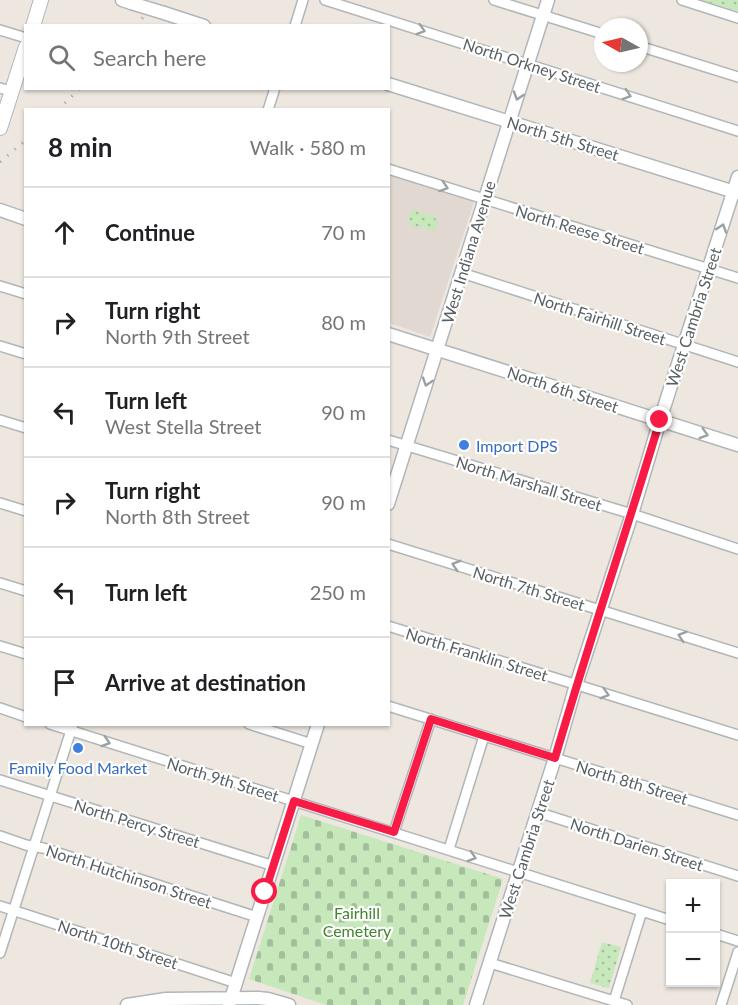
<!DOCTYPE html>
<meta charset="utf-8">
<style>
body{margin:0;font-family:Lato,sans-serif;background:#f6f6f6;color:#202124}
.controls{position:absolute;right:18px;bottom:18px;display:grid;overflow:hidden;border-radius:0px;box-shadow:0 2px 4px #0004}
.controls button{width:54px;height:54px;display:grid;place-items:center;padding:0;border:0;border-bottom:2px solid #e0e0e0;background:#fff;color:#202124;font:30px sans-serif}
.compass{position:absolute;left:594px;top:18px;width:54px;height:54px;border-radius:50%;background:#fff;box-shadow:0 2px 4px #0004;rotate:278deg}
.stop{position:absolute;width:18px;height:18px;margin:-14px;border:4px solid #f81b46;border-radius:50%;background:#fff}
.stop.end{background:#f81b46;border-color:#fff;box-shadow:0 2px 6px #0008}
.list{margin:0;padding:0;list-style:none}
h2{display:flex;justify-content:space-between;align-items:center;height:78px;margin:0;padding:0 24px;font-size:26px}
h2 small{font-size:20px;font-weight:400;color:#757577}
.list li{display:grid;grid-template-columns:39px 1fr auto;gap:18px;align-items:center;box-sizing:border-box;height:90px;padding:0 24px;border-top:2px solid #e0e0e0}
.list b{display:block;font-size:22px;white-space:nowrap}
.list p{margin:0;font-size:20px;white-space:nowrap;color:#757577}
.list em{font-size:20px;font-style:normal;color:#757577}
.icon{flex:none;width:33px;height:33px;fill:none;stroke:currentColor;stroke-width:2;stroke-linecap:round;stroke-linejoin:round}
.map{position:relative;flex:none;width:738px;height:1005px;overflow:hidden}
.search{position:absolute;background:#fff;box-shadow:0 2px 4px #0004;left:24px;top:24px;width:366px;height:66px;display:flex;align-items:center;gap:15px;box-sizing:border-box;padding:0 21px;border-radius:0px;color:#757577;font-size:22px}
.panel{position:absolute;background:#fff;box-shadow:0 2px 4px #0004;left:24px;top:108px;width:366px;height:618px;border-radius:0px}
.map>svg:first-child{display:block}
.education{fill:#e0d8d1}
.cemetery{fill:url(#cemetery-stones)}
.park{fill:url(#park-dots)}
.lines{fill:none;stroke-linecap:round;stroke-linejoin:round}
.minor-casing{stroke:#b1b6b9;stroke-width:12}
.tertiary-casing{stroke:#b1b6b9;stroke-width:15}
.secondary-casing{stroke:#b0b7ba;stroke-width:16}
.minor{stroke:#fff;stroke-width:9}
.tertiary{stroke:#fff;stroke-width:12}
.secondary{stroke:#fff;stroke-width:14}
.rail{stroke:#b0b1b2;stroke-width:3;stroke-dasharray:1.5 8;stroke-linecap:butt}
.tertiary-bridge-casing{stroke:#b1b6b9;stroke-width:15;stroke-linecap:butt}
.tertiary-bridge{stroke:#fff;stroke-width:12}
.oneway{stroke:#9ba0a1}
.route{stroke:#f81b46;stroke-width:8}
.shop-dot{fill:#3f7fe0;stroke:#fff;stroke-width:2}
.labels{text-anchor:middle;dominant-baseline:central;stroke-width:4.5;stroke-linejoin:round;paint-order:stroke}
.street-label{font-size:16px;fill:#596063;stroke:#fff}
.shop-label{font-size:16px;fill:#366cbe;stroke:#fff;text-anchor:start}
.park-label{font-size:16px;fill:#40862d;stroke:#fff}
</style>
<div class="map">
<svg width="738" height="1005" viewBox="0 0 738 1005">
<defs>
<pattern id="cemetery-stones" width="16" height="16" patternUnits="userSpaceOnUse" patternTransform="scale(1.5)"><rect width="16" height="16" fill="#c6e8ba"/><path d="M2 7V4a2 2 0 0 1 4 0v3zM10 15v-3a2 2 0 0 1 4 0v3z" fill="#a4bf9b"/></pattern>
<pattern id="park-dots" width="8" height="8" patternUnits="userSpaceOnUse" patternTransform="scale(1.5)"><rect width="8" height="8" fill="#c6e8ba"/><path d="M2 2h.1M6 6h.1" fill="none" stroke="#a4bf9b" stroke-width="1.8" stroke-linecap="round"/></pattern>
</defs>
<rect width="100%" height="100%" fill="#eee7e0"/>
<path class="education" d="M388 175 474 202 430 337 389 323Z"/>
<path class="cemetery" d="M301 815 503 879 463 1005H326L249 979Z"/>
<path class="park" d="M701 0H738V11Z
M417 210 420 213H425L429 215H433L438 223 437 228 433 231 427 230 424 227H418L410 225 408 219 411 211Z
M602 942 621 947 609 988 590 983Z"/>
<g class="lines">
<defs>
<path id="minor" d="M325 0 738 131
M494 0 603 34
M682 0 738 18
M295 26 303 0
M0 30 26 38
M639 46 738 77
M0 88 12 91
M268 110 275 88
M388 169 738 278
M462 273 738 362
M0 286 26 294
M0 346 26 354
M0 420 26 428
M388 440 632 514 738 549
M0 503 26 511
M388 544 738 653
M0 583 26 591
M388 626 738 735
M0 646 26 654
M388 706 738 815
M0 708 26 717
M50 724 670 920
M249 724 312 744
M0 780 274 866
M537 812 738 876
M394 832 431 719
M0 836 26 845 43 848 257 917
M449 849 484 736
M0 906 236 983
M716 934 738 941
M0 953 73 724
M490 963 627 1005
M614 1001 642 911
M721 1005 738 952"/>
<path id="tertiary" d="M122 0 131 3
M164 13 204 26
M388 84 738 193
M0 210 26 219
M388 334 738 445
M388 504 548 0
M127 1005 166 999 258 998 268 999 289 1005
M229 1005 318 724
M476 1005 555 758 576 685 632 514 660 420 738 177"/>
<path id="secondary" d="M33 26 41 0
M0 128 26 47"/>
</defs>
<use href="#minor" class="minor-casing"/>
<use href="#tertiary" class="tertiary-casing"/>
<use href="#secondary" class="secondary-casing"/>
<use href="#minor" class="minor"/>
<use href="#tertiary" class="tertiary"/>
<use href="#secondary" class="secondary"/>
<path class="rail" d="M136 26 157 0
M58 110 80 88
M0 162 26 140"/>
<defs>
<path id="tertiary-bridge" d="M131 3 164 13"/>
</defs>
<use href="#tertiary-bridge" class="tertiary-bridge-casing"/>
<use href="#tertiary-bridge" class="tertiary-bridge"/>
</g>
<defs><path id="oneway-chevron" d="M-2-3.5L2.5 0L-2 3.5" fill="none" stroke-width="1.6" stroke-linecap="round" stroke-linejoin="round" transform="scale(1.5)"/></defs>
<g class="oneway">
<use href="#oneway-chevron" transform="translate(421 30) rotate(17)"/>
<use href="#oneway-chevron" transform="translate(627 95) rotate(18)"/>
<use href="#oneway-chevron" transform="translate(518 96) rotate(108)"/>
<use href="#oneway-chevron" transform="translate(444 187) rotate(18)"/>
<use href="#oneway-chevron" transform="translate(722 228) rotate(-72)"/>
<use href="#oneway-chevron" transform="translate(427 382) rotate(108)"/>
<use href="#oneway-chevron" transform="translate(704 434) rotate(17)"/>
<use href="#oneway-chevron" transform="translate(456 565) rotate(-163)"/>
<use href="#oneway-chevron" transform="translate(682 636) rotate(-163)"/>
<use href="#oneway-chevron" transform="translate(605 694) rotate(17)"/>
<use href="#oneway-chevron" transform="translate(106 742) rotate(17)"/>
<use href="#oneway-chevron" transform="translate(472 857) rotate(18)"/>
</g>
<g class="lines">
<path class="route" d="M265 892 294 801 394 832 431 719 555 758C588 645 626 533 660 420"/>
</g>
<g class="shop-dot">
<circle cx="464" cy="445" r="6"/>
<circle cx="78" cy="748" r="6"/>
</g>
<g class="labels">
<g class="street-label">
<text transform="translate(532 65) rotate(18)">North Orkney Street</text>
<text transform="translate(563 138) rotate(17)">North 5th Street</text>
<text transform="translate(580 229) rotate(17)">North Reese Street</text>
<text transform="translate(468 252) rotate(-73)">West Indiana Avenue</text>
<text transform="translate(693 317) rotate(-72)">West Cambria Street</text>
<text transform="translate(600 318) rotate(18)">North Fairhill Street</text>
<text transform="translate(563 389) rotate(18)">North 6th Street</text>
<text transform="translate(529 483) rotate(17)">North Marshall Street</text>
<text transform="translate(529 588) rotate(17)">North 7th Street</text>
<text transform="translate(477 654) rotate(17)">North Franklin Street</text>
<text transform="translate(223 779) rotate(17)">North 9th Street</text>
<text transform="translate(632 782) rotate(17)">North 8th Street</text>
<text transform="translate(137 823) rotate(17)">North Percy Street</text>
<text transform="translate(637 844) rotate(18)">North Darien Street</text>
<text transform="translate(526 849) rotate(-72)">West Cambria Street</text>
<text transform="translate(129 876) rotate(18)">North Hutchinson Street</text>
<text transform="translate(118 944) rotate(18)">North 10th Street</text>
</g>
<g class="shop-label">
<text x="476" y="445">Import DPS</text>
<text x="78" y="767" text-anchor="middle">Family Food Market</text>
</g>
<g class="park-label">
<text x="357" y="912">Fairhill<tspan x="357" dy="18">Cemetery</tspan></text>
</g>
</g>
</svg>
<div class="controls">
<button>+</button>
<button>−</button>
</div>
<svg class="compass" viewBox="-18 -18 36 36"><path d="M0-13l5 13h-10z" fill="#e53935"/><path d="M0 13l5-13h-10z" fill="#757577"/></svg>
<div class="stop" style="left:265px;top:892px"></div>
<div class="stop end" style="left:660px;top:420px"></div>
<div class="search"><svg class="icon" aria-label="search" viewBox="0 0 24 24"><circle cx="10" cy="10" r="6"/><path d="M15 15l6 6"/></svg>Search here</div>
<section class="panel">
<h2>8 min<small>Walk · 580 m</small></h2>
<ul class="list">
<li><svg class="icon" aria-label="ahead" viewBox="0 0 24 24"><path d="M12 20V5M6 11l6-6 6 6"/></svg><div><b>Continue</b></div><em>70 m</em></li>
<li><svg class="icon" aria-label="right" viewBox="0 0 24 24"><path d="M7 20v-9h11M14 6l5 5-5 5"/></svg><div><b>Turn right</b><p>North 9th Street</p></div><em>80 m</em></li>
<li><svg class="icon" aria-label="left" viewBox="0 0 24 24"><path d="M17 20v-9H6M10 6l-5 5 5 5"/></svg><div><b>Turn left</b><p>West Stella Street</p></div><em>90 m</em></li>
<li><svg class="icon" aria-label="right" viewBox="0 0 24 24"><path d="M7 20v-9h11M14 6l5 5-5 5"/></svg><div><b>Turn right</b><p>North 8th Street</p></div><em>90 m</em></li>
<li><svg class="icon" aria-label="left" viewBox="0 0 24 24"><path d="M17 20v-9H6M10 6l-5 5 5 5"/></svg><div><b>Turn left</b></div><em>250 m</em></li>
<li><svg class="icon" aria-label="arrive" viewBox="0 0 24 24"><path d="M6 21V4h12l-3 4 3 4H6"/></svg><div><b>Arrive at destination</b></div></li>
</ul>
</section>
</div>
